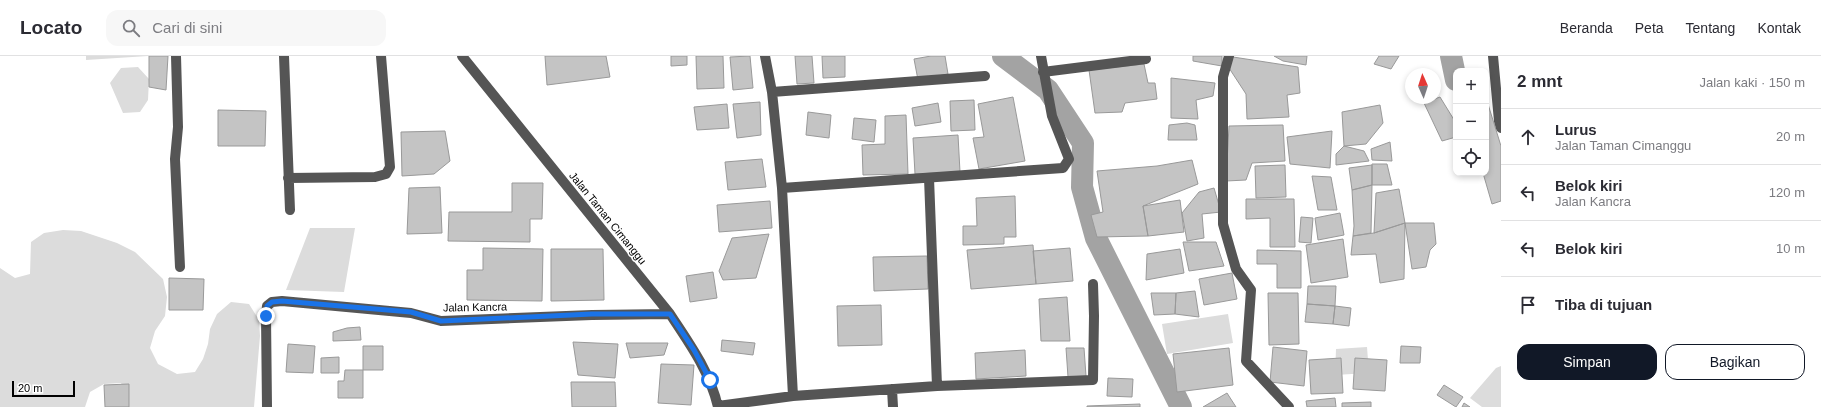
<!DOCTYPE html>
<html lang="id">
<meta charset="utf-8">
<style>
body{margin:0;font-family:Arial,sans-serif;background:#f7f7f7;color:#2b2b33}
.controls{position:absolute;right:12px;top:12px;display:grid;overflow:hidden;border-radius:8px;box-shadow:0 2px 6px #0003}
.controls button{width:36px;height:36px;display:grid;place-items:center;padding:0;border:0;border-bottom:1px solid #e1e1e2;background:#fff;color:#2b2b33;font:20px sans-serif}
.compass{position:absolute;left:1405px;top:12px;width:36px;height:36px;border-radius:50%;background:#fff;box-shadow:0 2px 6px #0003;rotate:357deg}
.scale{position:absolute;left:12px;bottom:10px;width:63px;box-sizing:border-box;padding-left:4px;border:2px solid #000;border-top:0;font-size:11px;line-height:14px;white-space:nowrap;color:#000;-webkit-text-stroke:3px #fff;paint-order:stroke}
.stop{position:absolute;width:12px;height:12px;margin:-9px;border:3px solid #1a73e8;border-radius:50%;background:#fff}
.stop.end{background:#1a73e8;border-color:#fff;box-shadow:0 1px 4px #0008}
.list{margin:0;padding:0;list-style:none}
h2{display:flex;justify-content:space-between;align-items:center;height:52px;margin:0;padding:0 16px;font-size:17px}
h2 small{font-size:13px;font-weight:400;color:#7c7c81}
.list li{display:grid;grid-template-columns:26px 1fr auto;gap:12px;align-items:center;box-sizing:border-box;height:56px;padding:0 16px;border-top:1px solid #e1e1e2}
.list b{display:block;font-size:15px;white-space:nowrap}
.list p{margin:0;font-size:13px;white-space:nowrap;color:#7c7c81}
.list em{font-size:13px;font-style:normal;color:#7c7c81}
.actions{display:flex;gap:8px;padding:12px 16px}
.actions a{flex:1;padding:9px 0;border:1px solid #111827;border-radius:12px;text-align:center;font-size:14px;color:#111827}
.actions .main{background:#111827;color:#fff}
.icon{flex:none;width:22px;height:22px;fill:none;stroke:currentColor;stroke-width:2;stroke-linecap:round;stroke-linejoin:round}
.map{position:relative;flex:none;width:1501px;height:351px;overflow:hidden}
header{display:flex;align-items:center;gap:24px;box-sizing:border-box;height:56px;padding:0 20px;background:#fff;border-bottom:1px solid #e1e1e2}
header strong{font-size:19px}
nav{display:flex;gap:22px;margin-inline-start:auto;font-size:14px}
.search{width:280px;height:36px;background:#f7f7f7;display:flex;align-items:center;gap:10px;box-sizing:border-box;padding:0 14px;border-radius:12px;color:#7c7c81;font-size:15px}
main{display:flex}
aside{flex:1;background:#fff}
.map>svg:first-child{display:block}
.green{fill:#dcdcdc}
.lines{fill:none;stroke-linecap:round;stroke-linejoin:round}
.canal{stroke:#a3a3a3;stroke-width:22}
.building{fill:#c4c4c4;stroke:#999}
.minor{stroke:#555;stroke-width:10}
.route{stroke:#1a73e8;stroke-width:5}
.labels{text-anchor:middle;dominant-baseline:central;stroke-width:3;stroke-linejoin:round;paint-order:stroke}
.street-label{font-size:11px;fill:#000;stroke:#fff}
</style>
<header>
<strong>Locato</strong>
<div class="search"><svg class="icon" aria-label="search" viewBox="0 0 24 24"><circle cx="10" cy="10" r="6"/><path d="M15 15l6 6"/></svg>Cari di sini</div>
<nav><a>Beranda</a><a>Peta</a><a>Tentang</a><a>Kontak</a></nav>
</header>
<main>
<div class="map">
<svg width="1501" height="351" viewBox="0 0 1501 351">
<rect width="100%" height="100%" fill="#fff"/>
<path class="green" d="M86 0H148L86 4Z
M138 11 149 23 148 44 140 56 123 57 110 27 121 12Z
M310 172H355L344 236 286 234Z
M63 174 81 175 117 187 135 196 163 223 167 241 165 260 155 275 150 292 158 308 177 318 195 316 203 303 208 288 210 273 217 258 231 246 249 248 259 264 260 280 254 351H129L128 340 121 327 104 328 90 336 85 351H0V212L15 222 30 218 31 186 44 177Z
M1228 258 1233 287 1167 298 1162 268Z
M1367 291 1369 317 1335 319 1336 293Z
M1501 310V351H1482L1470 342 1496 312Z"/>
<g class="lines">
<path class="canal" d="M1003 0 1048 34 1083 87 1082 131 1096 182 1181 351
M1451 0 1456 24"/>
</g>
<path class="building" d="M149 0H168L166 34 149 31Z
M545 0H606L610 21 547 29Z
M671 0H687V9L671 10Z
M696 0H723L724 32 697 33Z
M750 0 753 32 733 34 730 1Z
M795 0H812L814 27 797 28Z
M822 0H845V21L823 22Z
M931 0H945L948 18 918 24 914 3Z
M1193 0H1222V10L1193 5Z
M1274 0H1307L1306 9 1283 5Z
M1379 0H1399L1391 13 1374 8Z
M1233 1 1298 11 1300 37 1287 39 1289 61 1247 63 1246 38 1229 12Z
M1144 8 1148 27H1155L1157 43 1125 47 1122 56 1095 57 1089 14Z
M1171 22 1215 27 1213 40 1196 44 1198 63 1171 62Z
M1013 41 1025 105 979 113 973 82 984 81 978 48Z
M1440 41 1456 67V81L1442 85 1424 47Z
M974 44 975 74 951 75 950 45Z
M1487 45 1501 90V145L1492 148 1483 117H1486Z
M760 46 761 79 737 82 733 48Z
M938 47 941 66 915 70 912 52Z
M727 48 729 72 697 74 694 51Z
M1380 49 1383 67 1366 88 1344 90 1342 56Z
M218 54 266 55 265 90H218Z
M808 56 831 59 829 82 806 79Z
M906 59 908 118 863 119 862 89 885 88V60Z
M854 62 876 64 874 86 852 83Z
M1187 67 1195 69 1197 84H1168L1169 69Z
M1283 69 1285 105 1252 107 1246 124 1226 125 1229 70Z
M445 75 450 105 434 118 402 120 401 76Z
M1332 75 1330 112 1290 108 1287 81Z
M958 79 960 116 915 118 913 82Z
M1390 86 1392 105 1372 104 1371 93Z
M1344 90 1364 95 1369 105 1336 109V98Z
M762 103 766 131 728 134 725 106Z
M1192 104 1198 128 1143 150 1148 180 1097 181 1091 159 1103 156 1097 115 1157 110Z
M1372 108H1387L1392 129H1372Z
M1285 109 1286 141 1256 142 1255 110Z
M1372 109V129L1352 134 1349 112Z
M1312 120 1331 121 1337 154H1318Z
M512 127H543L542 163H530V186L448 185 449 156H512Z
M1372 129 1371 177 1353 180 1354 170 1352 134Z
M440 131 442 177 407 178 409 132Z
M1214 132 1221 156 1202 158 1204 182 1187 185 1182 157 1199 136Z
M1399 133 1405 167 1374 177 1376 137Z
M1015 140 1016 181H1004V188L963 189V170H977L976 142Z
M1246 143H1294L1295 191H1270V162L1246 163Z
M1180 144 1184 176 1148 180 1143 150Z
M770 145 772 172 719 176 717 149Z
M1340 157 1344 179 1318 184 1315 162Z
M1301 161 1313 162 1311 187 1299 186Z
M1405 167H1434L1436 188 1430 194 1426 211 1412 213Z
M1405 167 1404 223 1380 227 1376 198 1351 199 1353 180 1374 177Z
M769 178 756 222 723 224 719 215 732 182Z
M1343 183 1348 221 1311 227 1306 189Z
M1183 186H1216L1224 210 1189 215Z
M1033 189 1036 228 971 233 967 194Z
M483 192 543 193 542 245 467 244V214H483Z
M1070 192 1073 225 1036 228 1033 195Z
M551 193H603L604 244 551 245Z
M1180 193 1184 217 1146 224 1147 198Z
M1257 194 1301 195V232H1277V208H1257Z
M927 200 928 233 874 235 873 201Z
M713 216 717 242 690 246 686 220Z
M1232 217 1237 243 1204 249 1199 223Z
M169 222 204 223 203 254H169Z
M1308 230H1336L1335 250 1307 248Z
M1195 235 1199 261 1175 258 1176 237Z
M1151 237H1176L1175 258 1154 259Z
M1268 237H1298L1299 288 1269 289Z
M1067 241 1070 285H1041L1039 243Z
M1307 248 1335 250 1333 268 1305 266Z
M881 249 882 289 838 290 837 250Z
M1335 250 1351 252 1349 270 1333 268Z
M360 271 361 284 333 285V276L347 272Z
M722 284 755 287 753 299 721 295Z
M573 286 618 288 615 322 578 319Z
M626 287H668L664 299 630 302Z
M288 288 315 290 313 317 286 316Z
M363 290H383V314H363Z
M1401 290 1421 291 1420 307H1400Z
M1273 291 1307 295 1304 330 1270 326Z
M1066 292H1084L1086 320 1068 321Z
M1229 292 1233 329 1177 336 1173 298Z
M1025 294 1026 320 976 323 975 297Z
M339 301V317H321V302Z
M1341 302 1343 337 1311 338 1309 304Z
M1355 302 1387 304 1385 335 1353 333Z
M661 308 694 309 691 349 658 347Z
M345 314H363V342H338V325H344Z
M1108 322 1133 323 1132 341 1107 340Z
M571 326H615L616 351H572Z
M129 328V351H105L104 329Z
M1444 329 1463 341 1456 351 1437 339Z
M1227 337 1236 351H1203Z
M1335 342 1336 351H1307L1306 345Z
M1371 346V351H1342V347Z
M1464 347 1470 351H1462Z
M1140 348V351H1087V350Z"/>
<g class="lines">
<path class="minor" d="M176 0 178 71 175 103 180 211
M284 0 290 154
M462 0 670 258C690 288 710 316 718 351
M765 0 772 36
M1229 0 1223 21V168L1236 213 1251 234 1246 305 1289 351
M1493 0 1499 65 1501 72
M1043 16 1146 3 1145 0
M288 122 375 121 386 118 390 111 381 0
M929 122 937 330
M782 132 1063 112 1069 103 1052 60 1041 0
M892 333 893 351
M793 340 782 132 772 36 985 20
M718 350 793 340 937 330 1093 324 1094 260 1093 228
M267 351 266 260 267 250 272 246 282 245 411 257 441 265 592 259 670 258"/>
</g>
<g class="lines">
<path class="route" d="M266 260 267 250 272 246 282 245 411 256 441 265 592 258H670L694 294 710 324"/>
</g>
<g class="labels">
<g class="street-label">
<text transform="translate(608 162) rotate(51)">Jalan Taman Cimanggu</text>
<text transform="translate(475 251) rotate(-1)">Jalan Kancra</text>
</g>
</g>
</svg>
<div class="controls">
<button>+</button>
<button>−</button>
<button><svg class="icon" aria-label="locate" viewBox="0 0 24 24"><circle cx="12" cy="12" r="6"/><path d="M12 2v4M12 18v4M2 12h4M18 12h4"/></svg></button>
</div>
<svg class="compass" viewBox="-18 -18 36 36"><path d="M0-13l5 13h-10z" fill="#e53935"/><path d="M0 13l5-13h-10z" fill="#7c7c81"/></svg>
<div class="scale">20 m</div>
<div class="stop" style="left:710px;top:324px"></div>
<div class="stop end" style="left:266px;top:260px"></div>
</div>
<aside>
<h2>2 mnt<small>Jalan kaki · 150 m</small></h2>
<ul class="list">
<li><svg class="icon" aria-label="ahead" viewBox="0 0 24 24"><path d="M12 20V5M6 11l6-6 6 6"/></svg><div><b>Lurus</b><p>Jalan Taman Cimanggu</p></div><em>20 m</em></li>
<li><svg class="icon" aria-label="left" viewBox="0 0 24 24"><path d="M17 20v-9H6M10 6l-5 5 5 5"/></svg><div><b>Belok kiri</b><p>Jalan Kancra</p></div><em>120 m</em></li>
<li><svg class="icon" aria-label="left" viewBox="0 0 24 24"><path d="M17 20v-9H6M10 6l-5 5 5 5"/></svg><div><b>Belok kiri</b></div><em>10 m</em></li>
<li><svg class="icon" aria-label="arrive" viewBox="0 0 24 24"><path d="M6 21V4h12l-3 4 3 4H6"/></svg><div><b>Tiba di tujuan</b></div></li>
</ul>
<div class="actions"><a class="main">Simpan</a><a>Bagikan</a></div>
</aside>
</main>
